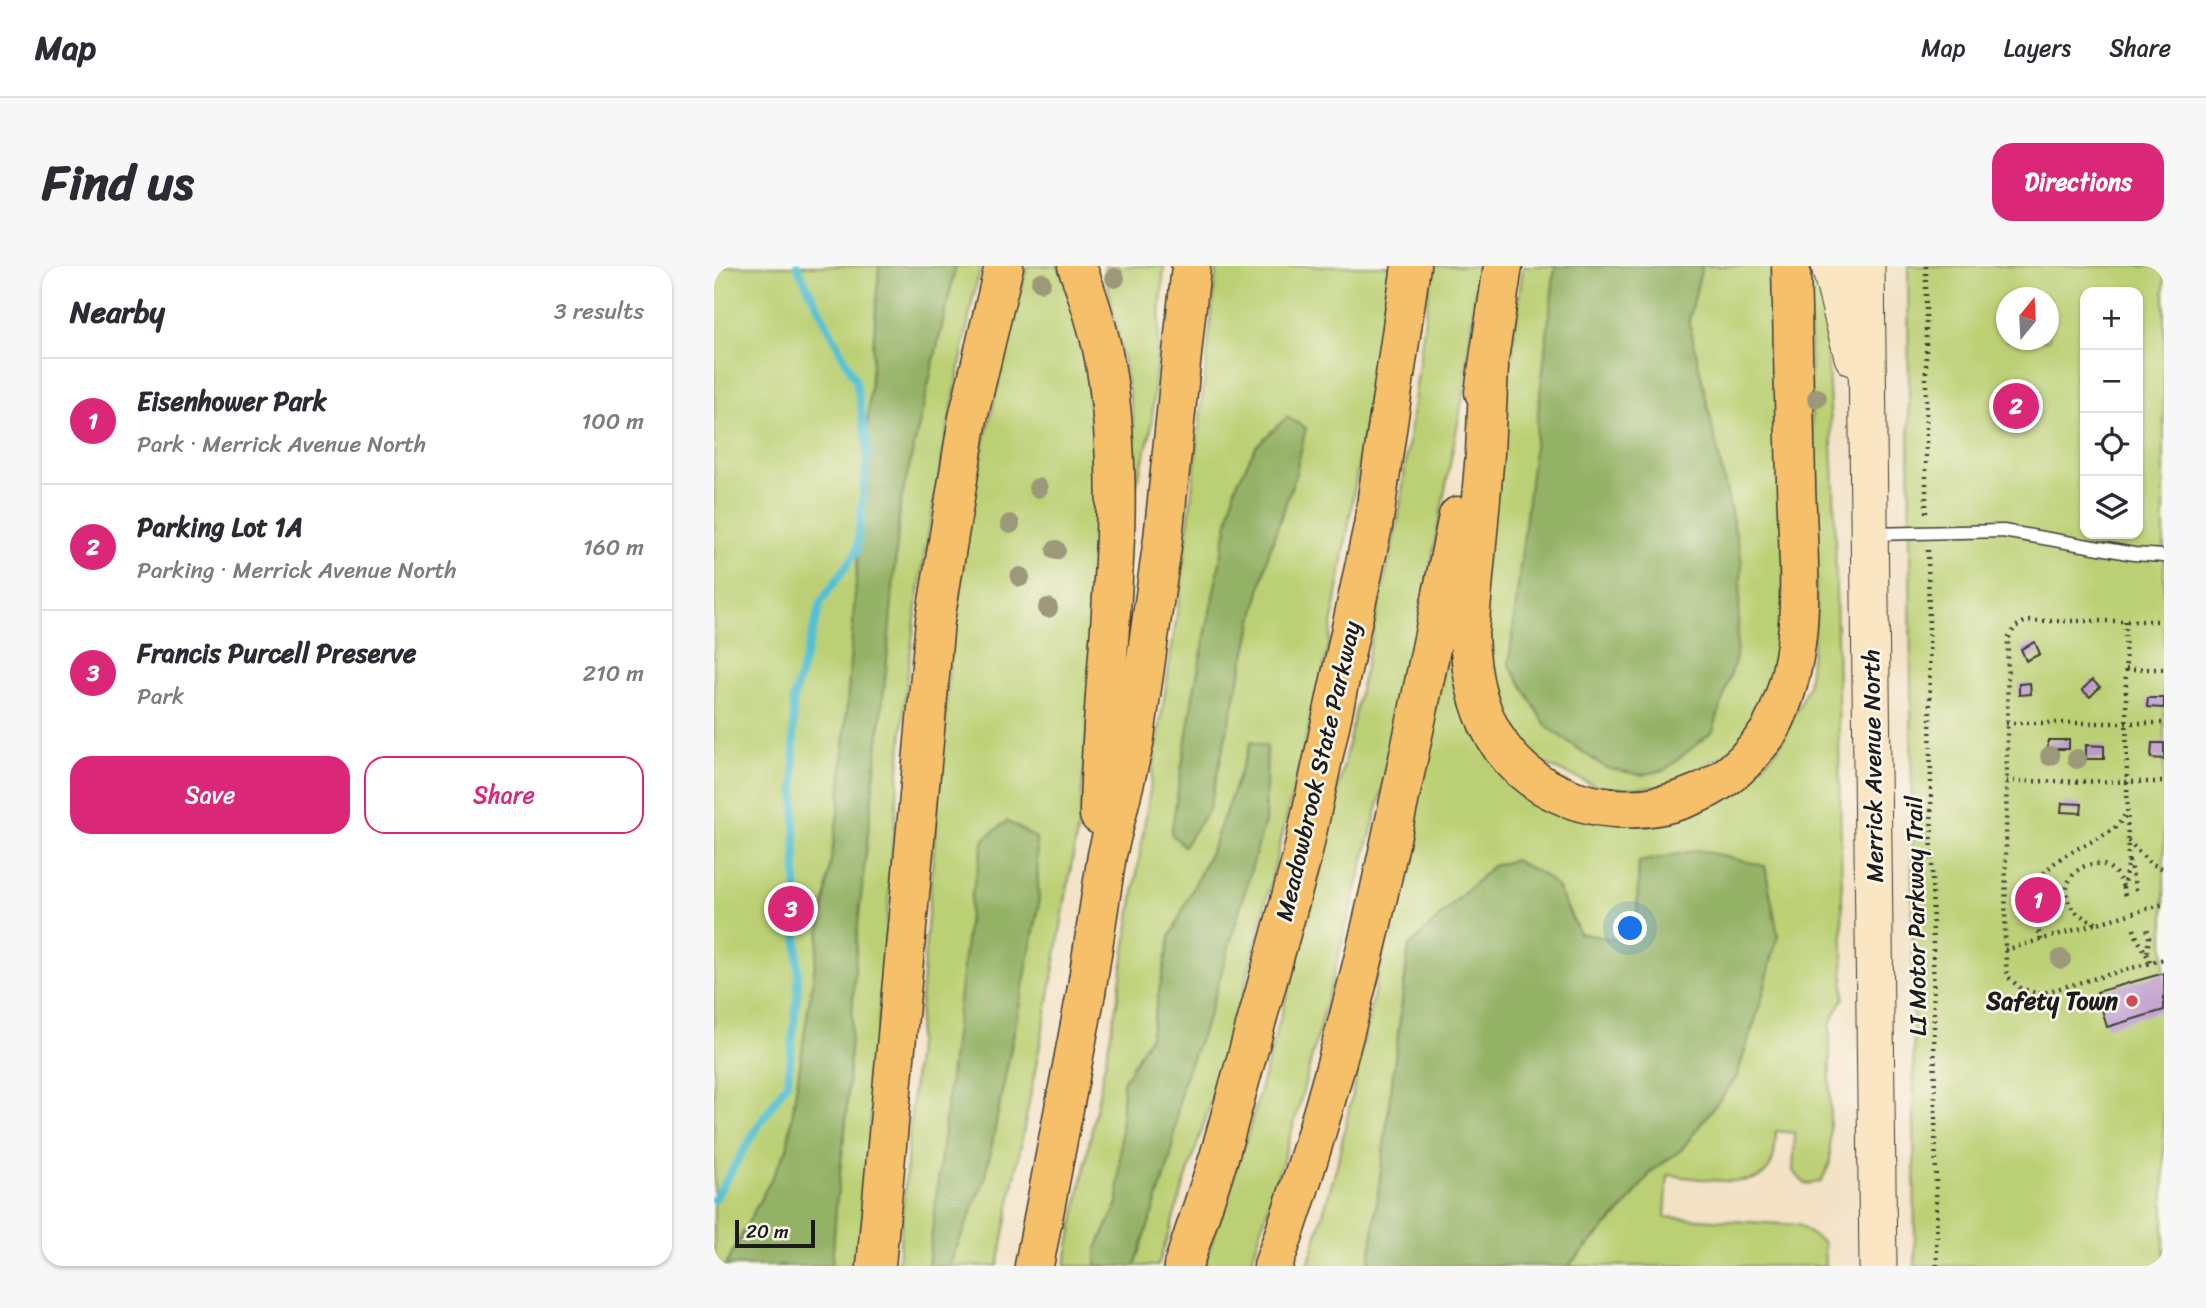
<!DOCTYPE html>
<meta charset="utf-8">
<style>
body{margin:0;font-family:Sriracha,sans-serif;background:#f7f7f7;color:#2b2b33}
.controls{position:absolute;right:21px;top:21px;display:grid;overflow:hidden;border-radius:14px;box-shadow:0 2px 5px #0004}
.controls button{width:63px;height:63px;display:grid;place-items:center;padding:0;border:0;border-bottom:2px solid #e1e1e2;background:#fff;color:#2b2b33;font:35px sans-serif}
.compass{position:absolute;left:1282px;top:21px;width:63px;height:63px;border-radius:50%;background:#fff;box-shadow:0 2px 5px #0004;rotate:18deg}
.scale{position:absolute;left:21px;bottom:18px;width:80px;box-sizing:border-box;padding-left:7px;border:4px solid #1c1c1c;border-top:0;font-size:19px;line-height:24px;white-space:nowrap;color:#1c1c1c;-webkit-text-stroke:5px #fbf7ec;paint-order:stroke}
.you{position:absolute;left:917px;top:663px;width:24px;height:24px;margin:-18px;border:5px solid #fff;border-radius:50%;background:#1a73e8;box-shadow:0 0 0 10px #1a73e833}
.badge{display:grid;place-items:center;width:46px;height:46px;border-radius:50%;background:#db2777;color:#fff;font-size:23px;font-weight:700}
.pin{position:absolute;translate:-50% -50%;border:4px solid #fff;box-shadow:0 2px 7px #0006}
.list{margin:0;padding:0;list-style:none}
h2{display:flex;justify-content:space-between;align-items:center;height:91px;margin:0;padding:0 28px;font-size:30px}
h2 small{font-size:23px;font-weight:400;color:#7c7c81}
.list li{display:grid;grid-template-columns:46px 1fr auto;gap:21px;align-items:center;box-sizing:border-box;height:126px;padding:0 28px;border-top:2px solid #e1e1e2}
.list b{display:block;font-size:26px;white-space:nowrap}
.list p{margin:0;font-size:23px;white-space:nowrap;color:#7c7c81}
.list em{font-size:23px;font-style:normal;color:#7c7c81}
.actions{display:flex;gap:14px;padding:21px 28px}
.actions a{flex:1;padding:16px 0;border:2px solid #db2777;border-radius:21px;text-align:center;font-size:24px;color:#db2777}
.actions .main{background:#db2777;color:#fff}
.icon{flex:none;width:38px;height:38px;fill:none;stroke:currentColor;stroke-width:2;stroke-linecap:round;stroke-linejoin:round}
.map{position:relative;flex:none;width:1450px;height:1000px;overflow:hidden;border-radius:21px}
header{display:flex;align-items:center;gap:42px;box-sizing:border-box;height:98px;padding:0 35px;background:#fff;border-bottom:2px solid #e1e1e2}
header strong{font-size:33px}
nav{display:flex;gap:38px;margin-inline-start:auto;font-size:24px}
.intro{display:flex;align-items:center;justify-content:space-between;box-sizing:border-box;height:168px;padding:0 42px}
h1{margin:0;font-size:49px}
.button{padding:18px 32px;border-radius:21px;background:#db2777;color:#fff;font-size:24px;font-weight:700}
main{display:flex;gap:42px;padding:0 42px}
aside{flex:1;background:#fff;border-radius:21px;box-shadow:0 2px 5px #0004}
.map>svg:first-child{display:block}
.green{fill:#bbd074;stroke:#6c7648;stroke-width:2;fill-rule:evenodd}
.forest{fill:#94b266;stroke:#586741;stroke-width:2}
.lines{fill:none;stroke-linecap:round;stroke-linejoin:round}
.stream{stroke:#55c0d1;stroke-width:8}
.building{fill:#bb97ce}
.service-casing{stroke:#3c3a36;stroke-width:15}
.secondary-casing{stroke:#3c3a36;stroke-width:39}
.motorway-casing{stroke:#3c3a36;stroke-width:41}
.path{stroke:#3c3a36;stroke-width:4.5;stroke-dasharray:2 5;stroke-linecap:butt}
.service{stroke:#fff;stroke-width:12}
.secondary{stroke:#fbe6c4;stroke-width:37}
.motorway{stroke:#f6c06b;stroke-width:38}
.tree{fill:#9c987a}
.poi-dot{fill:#d1495b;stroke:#fbf7ec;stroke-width:2.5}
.labels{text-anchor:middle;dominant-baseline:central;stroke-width:5;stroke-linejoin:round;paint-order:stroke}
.street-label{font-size:24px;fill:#1c1c1c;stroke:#fbf7ec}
.poi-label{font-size:24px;font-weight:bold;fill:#1c1c1c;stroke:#fbf7ec;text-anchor:end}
</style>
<header>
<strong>Map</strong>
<nav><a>Map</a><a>Layers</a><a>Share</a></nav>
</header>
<div class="intro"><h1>Find us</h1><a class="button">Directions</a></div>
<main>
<aside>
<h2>Nearby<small>3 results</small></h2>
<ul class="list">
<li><span class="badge">1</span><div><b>Eisenhower Park</b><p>Park · Merrick Avenue North</p></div><em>100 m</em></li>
<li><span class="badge">2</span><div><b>Parking Lot 1A</b><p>Parking · Merrick Avenue North</p></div><em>160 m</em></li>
<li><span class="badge">3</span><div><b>Francis Purcell Preserve</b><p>Park</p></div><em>210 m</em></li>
</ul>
<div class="actions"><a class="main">Save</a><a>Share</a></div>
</aside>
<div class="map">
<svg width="1450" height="1000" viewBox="0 0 1450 1000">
<rect width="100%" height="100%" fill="#fbf7ec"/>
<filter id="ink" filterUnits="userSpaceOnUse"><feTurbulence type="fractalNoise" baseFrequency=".0143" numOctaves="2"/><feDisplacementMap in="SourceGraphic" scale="14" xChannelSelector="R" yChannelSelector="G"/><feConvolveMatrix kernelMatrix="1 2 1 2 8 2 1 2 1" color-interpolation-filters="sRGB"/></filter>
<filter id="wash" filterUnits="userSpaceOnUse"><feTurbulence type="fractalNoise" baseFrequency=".00686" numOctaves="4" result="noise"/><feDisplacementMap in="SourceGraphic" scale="28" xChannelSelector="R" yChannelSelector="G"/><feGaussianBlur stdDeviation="1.57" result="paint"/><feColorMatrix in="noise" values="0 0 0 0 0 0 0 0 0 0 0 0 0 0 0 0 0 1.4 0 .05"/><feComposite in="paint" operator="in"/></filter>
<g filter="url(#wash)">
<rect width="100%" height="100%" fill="#f3e2c6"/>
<path class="green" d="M0 0H267L259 31 210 290 192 419 145 1000H0Z
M313 0H344L355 26 374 89V138H383L384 218 381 366 366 549 334 736 284 1000H184L239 358 260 217Z
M390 0H450L437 165 420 228V158L407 81Z
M503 0H677L614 384 520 764 444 1000H351L403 736 467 323Z
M718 0H764L750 125 688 449 582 851 536 1000H490L534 867 600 632 685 249Z
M809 0H1064L1071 359 1056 425 1019 483 958 520 890 523 825 496 784 447 767 388V321Z
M1094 0H1109L1120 219 1130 731 1116 758V897L1107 916 1091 918 1079 905 1081 867 1062 865C1061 879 1062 896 1051 907 1037 923 975 911 954 909L951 951 1084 959 1110 977 1111 1000H854L911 941 938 905 967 884 1022 812 1047 736 925 597 923 645 908 675 865 667 843 621 695 680 655 1000H594L623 899 731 397 744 396 759 468 933 559 1011 535 1064 483 1094 420 1102 346Z
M1194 0H1450V1000H1201ZM1371 26H1424V268H1371ZM1293 32H1335V74H1293Z"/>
<path class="forest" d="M165 0H242L186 240 172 405 143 668 132 855 122 941 118 1000H11L73 883 126 534Z
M841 0H988L975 55 1028 296 1022 391 999 465 951 504 927 509 892 502 833 461 795 398Z
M573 151 592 162 581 211 555 286 495 543 470 580 457 568 479 430 521 221 542 180Z
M537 476 553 481 551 556 495 749 468 818 456 894 421 1000H382V984L404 937 409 816 436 770 456 671 499 580Z
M293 555 322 572 325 640 271 913 235 1000H214L257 632 270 573Z
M984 584 1051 600 1064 669 1047 736 1022 812 967 884 938 905 911 941 854 1000H655L695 681 778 600 800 594 828 608 843 621 865 667 908 675 923 645 925 596Z"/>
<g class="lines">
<path class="stream" d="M0 934 43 862 74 815 84 720 79 434 107 336 143 285 154 183 142 115 83 0"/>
</g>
<g id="blocks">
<path class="building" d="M1321 376 1326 388 1312 395 1307 383Z
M1378 414 1386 421 1376 431 1368 424Z
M1316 417 1317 428 1305 429V418Z
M1434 432H1450V442L1433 441Z
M1334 474H1355V483H1334Z
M1438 477H1450V493L1437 492Z
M1372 479 1390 480V493H1372Z
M1348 537 1368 538 1367 547 1347 546Z
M1450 707V744L1393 761 1383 726Z"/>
</g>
</g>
<g filter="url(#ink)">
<use href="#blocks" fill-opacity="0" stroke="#3c3a36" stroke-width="2"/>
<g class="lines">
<defs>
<path id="service" d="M1157 268 1289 265 1420 288 1450 290"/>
<path id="secondary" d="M1116 0 1139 91
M1152 0 1164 1000"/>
<path id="motorway" d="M363 0C374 30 384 61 390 92 418 244 387 397 385 549
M775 100 771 187 755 367C756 407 764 449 788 482 848 564 980 561 1041 483 1046 477 1053 470 1057 462 1096 387 1084 299 1082 217 1080 145 1079 72 1077 0
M770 126 789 0
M162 1000 221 355 254 152 290 0
M320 1000 372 727 393 589 420 478 449 273 477 0
M469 1000 505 891 587 595 659 260 697 0
M559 1000C646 757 692 502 744 250"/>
</defs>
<use href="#service" class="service-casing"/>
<use href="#secondary" class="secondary-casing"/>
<use href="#motorway" class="motorway-casing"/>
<path class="path" d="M1212 0V248
M1214 284 1223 1000
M1411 355 1414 594 1409 622 1411 630
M1450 355H1312L1301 361 1294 373 1291 679 1293 710 1306 722 1325 728 1450 693
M1412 403H1450
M1292 457H1450
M1292 515 1450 516
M1414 575 1436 597 1450 603
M1415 595 1423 627
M1382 657C1376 654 1368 651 1363 647 1328 616 1390 569 1409 621
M1420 663C1423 676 1432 684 1436 697
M1327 674C1325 665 1321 656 1320 647 1314 594 1366 586 1399 563 1405 559 1409 552 1413 546
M1291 684 1450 638
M1433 686 1435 672 1433 662"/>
<use href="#service" class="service"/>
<use href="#secondary" class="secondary"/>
<use href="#motorway" class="motorway"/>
</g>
<g class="tree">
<circle cx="401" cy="12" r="10"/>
<circle cx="327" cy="16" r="10"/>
<circle cx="1103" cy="132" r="10"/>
<circle cx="324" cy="222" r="10"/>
<circle cx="296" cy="258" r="10"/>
<circle cx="342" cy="284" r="10"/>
<circle cx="306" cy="311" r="10"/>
<circle cx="334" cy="342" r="10"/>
<circle cx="1336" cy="490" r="10"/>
<circle cx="1363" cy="493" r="10"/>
<circle cx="1347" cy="693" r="10"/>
</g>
</g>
<circle class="poi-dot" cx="1418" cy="735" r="7"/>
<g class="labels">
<g class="street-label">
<text transform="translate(1159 500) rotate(-91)">Merrick Avenue North</text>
<text transform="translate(604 505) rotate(-77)">Meadowbrook State Parkway</text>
<text transform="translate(1202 650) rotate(-91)">LI Motor Parkway Trail</text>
</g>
<g class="poi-label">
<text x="1404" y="735">Safety Town</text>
</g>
</g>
</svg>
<div class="controls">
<button>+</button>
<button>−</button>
<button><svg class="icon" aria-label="locate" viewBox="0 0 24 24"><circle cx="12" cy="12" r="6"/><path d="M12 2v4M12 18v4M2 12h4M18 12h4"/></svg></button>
<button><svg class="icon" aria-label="layers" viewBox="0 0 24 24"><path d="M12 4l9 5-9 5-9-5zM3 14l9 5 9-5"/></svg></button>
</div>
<svg class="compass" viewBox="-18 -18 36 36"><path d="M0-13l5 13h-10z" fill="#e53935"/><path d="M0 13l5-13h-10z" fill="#7c7c81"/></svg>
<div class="scale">20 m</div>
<div class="you"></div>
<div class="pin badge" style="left:1324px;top:634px">1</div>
<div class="pin badge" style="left:1302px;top:140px">2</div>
<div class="pin badge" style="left:77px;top:643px">3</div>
</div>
</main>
